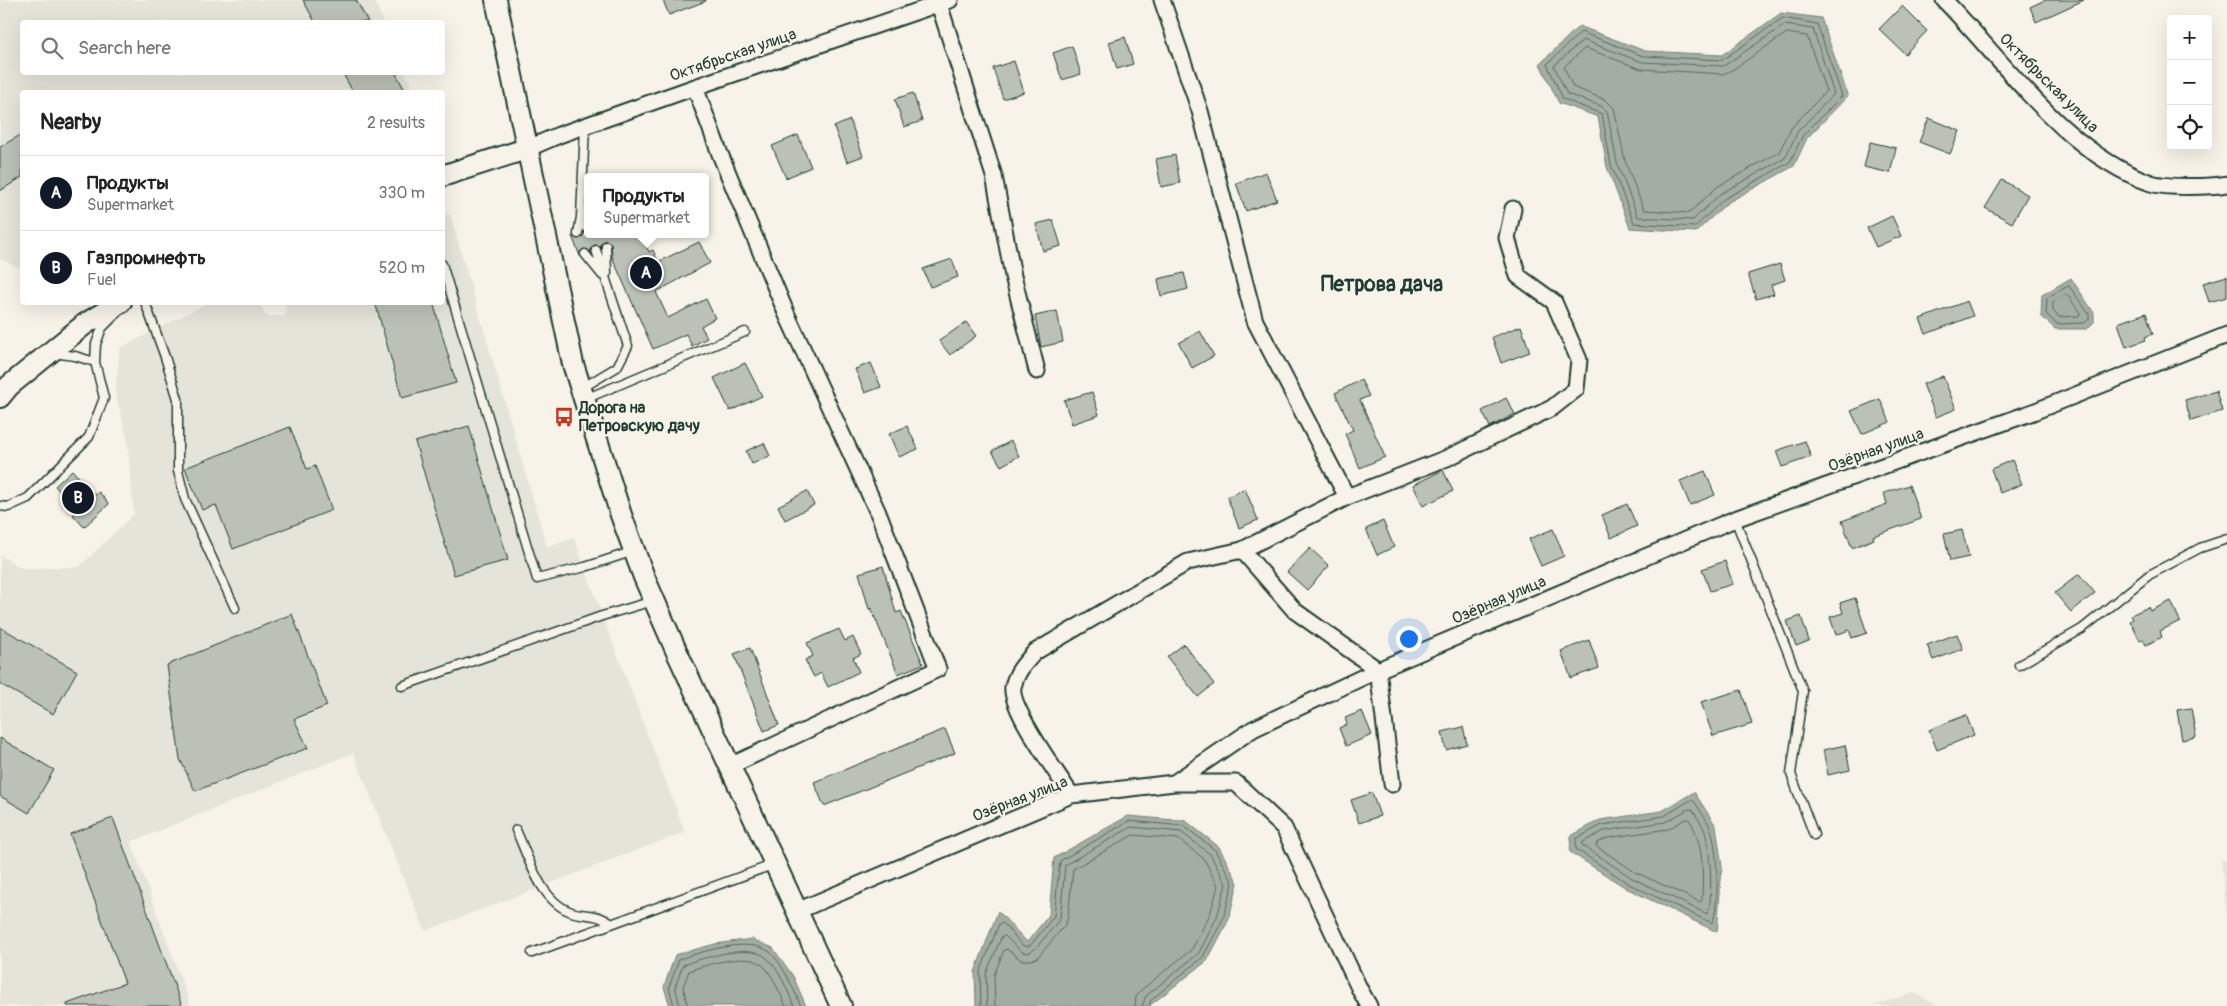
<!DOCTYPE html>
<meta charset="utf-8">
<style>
body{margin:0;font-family:Pangolin,sans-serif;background:#f2f2f2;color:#222}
.controls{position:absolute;right:15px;top:15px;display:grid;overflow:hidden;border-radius:5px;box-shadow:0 5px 20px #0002}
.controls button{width:45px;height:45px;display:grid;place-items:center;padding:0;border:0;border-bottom:1px solid #e0e0e0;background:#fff;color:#222;font:25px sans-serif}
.you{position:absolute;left:1408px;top:638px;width:18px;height:18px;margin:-12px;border:4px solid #fff;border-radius:50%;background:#1a73e8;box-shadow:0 0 0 8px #1a73e833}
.badge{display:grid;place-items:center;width:32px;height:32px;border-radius:50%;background:#111827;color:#fff;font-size:16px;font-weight:700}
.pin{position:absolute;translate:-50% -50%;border:2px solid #fff;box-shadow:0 1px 5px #0006}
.popup{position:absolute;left:584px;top:173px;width:125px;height:65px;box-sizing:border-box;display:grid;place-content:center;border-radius:5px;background:#fff;filter:drop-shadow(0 1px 4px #0005);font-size:16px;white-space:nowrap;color:#767676}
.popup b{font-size:19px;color:#222}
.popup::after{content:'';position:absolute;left:50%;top:100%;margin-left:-10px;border:10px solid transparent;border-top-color:#fff}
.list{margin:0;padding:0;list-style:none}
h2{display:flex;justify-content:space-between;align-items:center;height:65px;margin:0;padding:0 20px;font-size:21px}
h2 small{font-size:16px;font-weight:400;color:#767676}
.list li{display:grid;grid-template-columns:32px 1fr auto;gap:15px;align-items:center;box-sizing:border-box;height:75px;padding:0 20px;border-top:1px solid #e0e0e0}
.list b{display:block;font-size:19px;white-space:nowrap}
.list p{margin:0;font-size:16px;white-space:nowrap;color:#767676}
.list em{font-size:16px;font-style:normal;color:#767676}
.icon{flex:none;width:28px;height:28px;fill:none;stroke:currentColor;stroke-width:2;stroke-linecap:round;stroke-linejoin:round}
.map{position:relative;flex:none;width:2227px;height:1006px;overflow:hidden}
.search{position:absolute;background:#fff;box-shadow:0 5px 20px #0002;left:20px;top:20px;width:425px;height:55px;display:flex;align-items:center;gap:12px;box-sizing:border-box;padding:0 18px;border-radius:5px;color:#767676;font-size:19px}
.panel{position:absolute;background:#fff;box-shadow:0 5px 20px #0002;left:20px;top:90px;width:425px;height:215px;border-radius:5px}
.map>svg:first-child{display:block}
.built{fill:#e5e4d9}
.water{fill:#a4ada3;stroke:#6f8077}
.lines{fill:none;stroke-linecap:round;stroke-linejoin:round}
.shore{stroke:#546a60;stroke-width:1}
.building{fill:#bbc1b6;stroke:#1f3d34}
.lane-casing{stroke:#1f3d34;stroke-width:11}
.street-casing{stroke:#1f3d34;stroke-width:19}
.secondary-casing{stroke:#1f3d34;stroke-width:24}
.lane{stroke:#f7f3e8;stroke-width:8}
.street{stroke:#f7f3e8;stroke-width:15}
.secondary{stroke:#f7f3e8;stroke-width:20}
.labels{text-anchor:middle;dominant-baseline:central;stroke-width:4.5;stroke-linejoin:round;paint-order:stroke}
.street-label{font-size:16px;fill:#1f3d34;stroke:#f7f3e8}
.poi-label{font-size:16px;font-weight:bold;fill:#1f3d34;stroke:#f7f3e8;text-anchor:start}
.district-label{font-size:21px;font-weight:bold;fill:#1f3d34;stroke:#f7f3e8}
</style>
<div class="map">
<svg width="2227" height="1006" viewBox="0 0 2227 1006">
<rect width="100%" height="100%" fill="#f7f3e8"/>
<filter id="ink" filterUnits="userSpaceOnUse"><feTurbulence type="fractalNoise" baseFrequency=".02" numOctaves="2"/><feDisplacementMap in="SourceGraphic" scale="10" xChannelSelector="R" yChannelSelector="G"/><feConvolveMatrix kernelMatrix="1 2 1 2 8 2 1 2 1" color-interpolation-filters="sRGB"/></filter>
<g filter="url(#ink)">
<path class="built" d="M0 0H374L383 22H22V72L405 73 414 92H22V269L0 259Z
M450 214 547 547 574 538 607 628 685 832 425 931 353 753 131 842 191 1006H0V555L21 568 79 567 134 514 127 437 115 393 120 348 208 303H259L266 316H285L286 303 442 302 443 216Z
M2221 860H2227V921Z
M1914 993 1939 1006H1871Z"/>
<path class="water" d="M1781 13 1821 18 1848 96 1807 138 1794 166 1727 203 1696 232 1630 228 1607 167 1598 117 1559 103 1540 64 1579 26 1645 51 1722 55Z
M2071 278 2094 313V322L2087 329H2055L2041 316 2042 295Z
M1694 792 1716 826 1722 867 1717 932 1626 888 1570 852 1571 836 1600 820 1662 811Z
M1128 816 1186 821 1219 847 1238 883 1228 921 1207 961 1149 1006H976L975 972 998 911 1027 942 1049 915 1054 858Z
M752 939 773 948 793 976 806 1006H670L664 987 675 955 715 944Z"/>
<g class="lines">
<path class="shore" d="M1783 18 1817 24 1842 96 1803 135 1790 162 1724 199 1695 227 1634 223 1611 165 1602 114 1563 99 1547 64 1581 32 1643 56 1722 60Z
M1785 25 1813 29 1834 94 1798 131 1785 158 1720 194 1693 220 1638 217 1617 163 1607 111 1601 106 1567 94 1554 66 1583 40 1642 62 1723 66Z
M1787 33 1807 36 1826 91 1792 127 1779 152 1717 187 1689 213 1644 210 1625 161 1614 108 1606 100 1573 87 1564 67 1585 48 1641 69 1723 74 1732 70Z
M2069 286 2089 314V319L2085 323 2057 324 2046 314 2047 298Z
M2067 294 2080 313 2079 316 2059 317 2053 311V302Z
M1691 800 1694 801C1699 809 1706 818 1710 827 1718 845 1720 907 1712 923L1629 884 1576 849V839L1602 825 1664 816Z
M1689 809H1692C1696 816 1701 822 1704 829 1710 843 1714 901 1707 914L1632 878 1582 845 1583 842 1604 831 1665 822Z
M1686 819H1689C1704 844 1703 872 1702 900L1700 902 1635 872 1596 846 1597 843 1607 838 1668 829Z
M674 1006 669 987 679 959C702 952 748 936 770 952 781 961 795 992 801 1006
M680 1006 675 987 683 965C702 958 750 943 767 958 780 970 787 990 794 1006
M688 1006 683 987 689 971C705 965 744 953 760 963 771 970 780 994 786 1006
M981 1006 980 972 999 924 1003 923 1023 946H1030L1054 916 1060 861 1129 821 1184 826 1215 850 1233 883 1223 919 1203 957 1151 1000 1149 1006
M987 1006 986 974 1002 936H1005L1022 952 1029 953 1036 948 1060 919 1065 865 1131 827 1181 832 1210 854 1226 884 1217 917 1199 953 1146 996 1142 1006
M995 1006 994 975 1004 950 1007 949 1021 960H1031L1038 957 1065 925 1068 917 1073 869 1133 835 1178 839 1204 859 1218 886 1210 914 1192 949 1140 991 1136 997 1135 1006"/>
</g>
<path class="building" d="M303 0H356L368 22H315Z
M663 0H706V1L669 15Z
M2045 0H2084L2036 22 2030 7Z
M1902 6 1927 31 1905 54 1879 29Z
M1125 37 1133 64 1117 69 1109 42Z
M1072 46 1081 74 1062 80 1053 53Z
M1014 61 1024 92 1003 99 993 68Z
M342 72H395L406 92H353Z
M913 93 922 121 904 127 895 99Z
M1929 118 1960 131 1950 154 1919 142Z
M850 120 863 156 847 162 834 127Z
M22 134V177L0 191V147Z
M798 135 811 167 786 178 772 146Z
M1870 142 1896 148 1890 173 1864 167Z
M1175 155 1180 183 1161 187 1156 159Z
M1266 172 1277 200 1246 211 1236 183Z
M2002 180 2028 195 2012 223 1985 208Z
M1892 216 1901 236 1876 247 1867 228Z
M1053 220 1061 246 1043 251 1036 224Z
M584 233 640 234 649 252 653 250 658 262 699 242 710 263 656 292 668 318 706 299 715 318 701 326 707 338 692 346 686 334 653 349 612 257 611 243 605 240 601 243 600 247 594 245 590 252 584 249 580 252V256L572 236 579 239Z
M952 259 958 277 930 287 923 269Z
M1780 264 1785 280 1771 285 1774 294 1756 299 1748 274Z
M1184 273 1188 289 1161 296 1158 279Z
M2227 276V297L2209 302 2203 283Z
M1967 301 1973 316 1926 334 1920 319Z
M375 302H433L456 383 402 398Z
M1057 311 1063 342 1041 347 1035 316Z
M2146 313 2153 334 2145 337 2146 340 2126 347 2118 323Z
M966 322 976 336 950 355 939 341Z
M1521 326 1530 352 1501 363 1492 337Z
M1200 331 1214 356 1192 368 1179 343Z
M745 363 762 396 730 411 714 378Z
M871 363 881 387 865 393 855 369Z
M1943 376 1956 409 1936 417 1923 384Z
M1361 380 1369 396 1360 400 1385 457 1360 468 1345 434 1353 430 1335 393Z
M2216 391 2222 411 2191 421 2185 400Z
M1092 392 1099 415 1072 424 1064 400Z
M1506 398 1515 414 1490 427 1482 411Z
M1880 399 1890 422 1862 434 1851 411Z
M469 426 508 560 454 575 415 442Z
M907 426 918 449 899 457 889 434Z
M290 427 307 469 315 466 332 510 233 549 216 505 202 510 185 468Z
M1011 441 1019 456 1001 466 992 451Z
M1805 441 1811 457 1782 467 1776 451Z
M764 443 770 456 752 464 746 451Z
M2012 460 2022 484 2000 493 1991 469Z
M72 470 95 495 99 492 109 504 84 527 73 515 77 511 55 486Z
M1443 470 1453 491 1423 506 1413 485Z
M1705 471 1715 495 1690 505 1680 481Z
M1909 485 1921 519 1873 536 1874 539 1852 548 1842 521 1887 504 1884 493Z
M1245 489 1258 520 1239 528 1227 497Z
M807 491 814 505 785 520 778 506Z
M1627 504 1637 526 1611 538 1602 515Z
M1383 521 1394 547 1377 555 1366 529Z
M1553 529 1564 556 1541 566 1529 539Z
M1962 530 1969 557 1950 561 1944 534Z
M1310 548 1329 566 1307 590 1287 572Z
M1725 561 1733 584 1710 591 1702 569Z
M883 566 896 613 901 611 923 664 898 674 871 608 869 609 859 573Z
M2079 574 2095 593 2071 612 2055 593Z
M1855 598 1867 633 1852 638 1849 630 1836 635 1830 617 1843 613 1840 603Z
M2171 601 2180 621 2160 631 2162 637 2146 645 2143 639 2140 641 2130 621 2133 619 2131 615 2148 607 2150 611Z
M292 614 327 706 294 719 308 748 195 791 180 759 167 665Z
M1801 616 1809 641 1796 646 1787 621Z
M0 627 77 671 53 714 0 684Z
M839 629 845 641 853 637 861 654 853 658 859 672 828 687 821 673 814 677 805 660 813 656 807 643Z
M1957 634 1963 649 1933 660 1927 645Z
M1589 640 1599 668 1571 678 1561 651Z
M1184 644 1214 684 1198 697 1167 657Z
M750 648 779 725 764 731 734 654Z
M1741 690 1752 724 1713 736 1701 702Z
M2191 708 2196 737 2182 740 2177 710Z
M1362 711 1372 735 1346 746 1339 728 1347 724 1345 718Z
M1966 715 1974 735 1937 750 1929 730Z
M1463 727 1467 744 1446 750 1442 732Z
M945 729 955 753 824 806 814 782Z
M0 738 54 770 29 813 0 796Z
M1845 745 1850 770 1828 775 1823 750Z
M1372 793 1380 816 1359 823 1351 800Z
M113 818 182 1006H67V1004L125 983 70 834Z"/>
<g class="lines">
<defs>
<path id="lane" d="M585 126 581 217 587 220
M578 234 581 217 587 228
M606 246 607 273
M585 254 602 275
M442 264 537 579 585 567 634 551
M145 302 165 357 178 399V471L185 499 235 608
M53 353 75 356 95 362
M582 388 617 367 628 346 596 250
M585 399 745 332
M0 506 8 507 28 498 89 437 104 398 95 362 96 344 102 328 116 314
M1735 519 1803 691 1791 774 1814 835
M2019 665 2082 629 2149 575 2200 548 2227 539
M402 686 602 616 653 601
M516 830C529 858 541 905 575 913 588 916 600 914 611 924
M532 953 775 864"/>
<path id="street" d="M1162 0 1200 111 1255 321 1347 497
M1944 0C2006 63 2065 153 2151 183 2167 188 2211 187 2227 184
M939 4 994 176 1013 276 1037 371
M695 87 720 154 787 315 880 517 938 669 730 766
M529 148 559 135 695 87 950 0
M1242 550 1295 611 1378 670 1392 784
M1174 783H1236L1284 828 1360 990 1369 1006
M1071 795C1059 775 1009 708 1013 687 1016 672 1025 663 1035 652L1188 562 1242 550 1347 497 1447 458 1552 408 1576 389 1579 360 1554 302 1518 276 1507 238 1513 209
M797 911 1071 795 1174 783 1253 729 1378 670 1735 519 2033 412 2227 335"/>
<path id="secondary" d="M496 0 573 364 621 515 644 577 675 648 841 1006
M442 176 529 148
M0 397 9 386 85 324 121 302"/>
</defs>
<use href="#lane" class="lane-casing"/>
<use href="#street" class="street-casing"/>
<use href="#secondary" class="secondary-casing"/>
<use href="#lane" class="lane"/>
<use href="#street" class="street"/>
<use href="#secondary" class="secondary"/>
</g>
</g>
<defs>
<symbol id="bus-bare" viewBox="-9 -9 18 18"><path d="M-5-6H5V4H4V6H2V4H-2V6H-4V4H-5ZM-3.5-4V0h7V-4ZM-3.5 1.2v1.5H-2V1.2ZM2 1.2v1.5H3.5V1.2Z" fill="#c8321e" stroke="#f7f3e8" stroke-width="2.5" paint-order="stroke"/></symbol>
</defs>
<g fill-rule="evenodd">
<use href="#bus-bare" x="550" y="403" width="28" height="28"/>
</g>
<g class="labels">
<g class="street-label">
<text transform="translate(733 55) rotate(-19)">Октябрьская улица</text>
<text transform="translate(2049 83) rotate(45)">Октябрьская улица</text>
<text transform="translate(1876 450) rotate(-20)">Озёрная улица</text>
<text transform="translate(1499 600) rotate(-23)">Озёрная улица</text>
<text transform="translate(1020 799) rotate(-21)">Озёрная улица</text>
</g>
<g class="poi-label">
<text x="579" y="408">Дорога на<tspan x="579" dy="18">Петровскую дачу</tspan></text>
</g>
<g class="district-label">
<text x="1382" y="284">Петрова дача</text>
</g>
</g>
</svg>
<div class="controls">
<button>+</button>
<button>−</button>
<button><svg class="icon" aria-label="locate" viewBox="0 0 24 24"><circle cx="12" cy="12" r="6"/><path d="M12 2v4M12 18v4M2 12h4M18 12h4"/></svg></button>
</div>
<div class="you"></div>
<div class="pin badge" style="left:646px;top:273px">A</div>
<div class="popup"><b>Продукты</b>Supermarket</div>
<div class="pin badge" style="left:78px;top:498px">B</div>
<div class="search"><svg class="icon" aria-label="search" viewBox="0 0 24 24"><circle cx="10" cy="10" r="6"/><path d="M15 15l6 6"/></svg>Search here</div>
<section class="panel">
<h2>Nearby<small>2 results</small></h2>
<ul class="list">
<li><span class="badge">A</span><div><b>Продукты</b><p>Supermarket</p></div><em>330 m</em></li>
<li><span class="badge">B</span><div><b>Газпромнефть</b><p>Fuel</p></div><em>520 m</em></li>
</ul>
</section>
</div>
